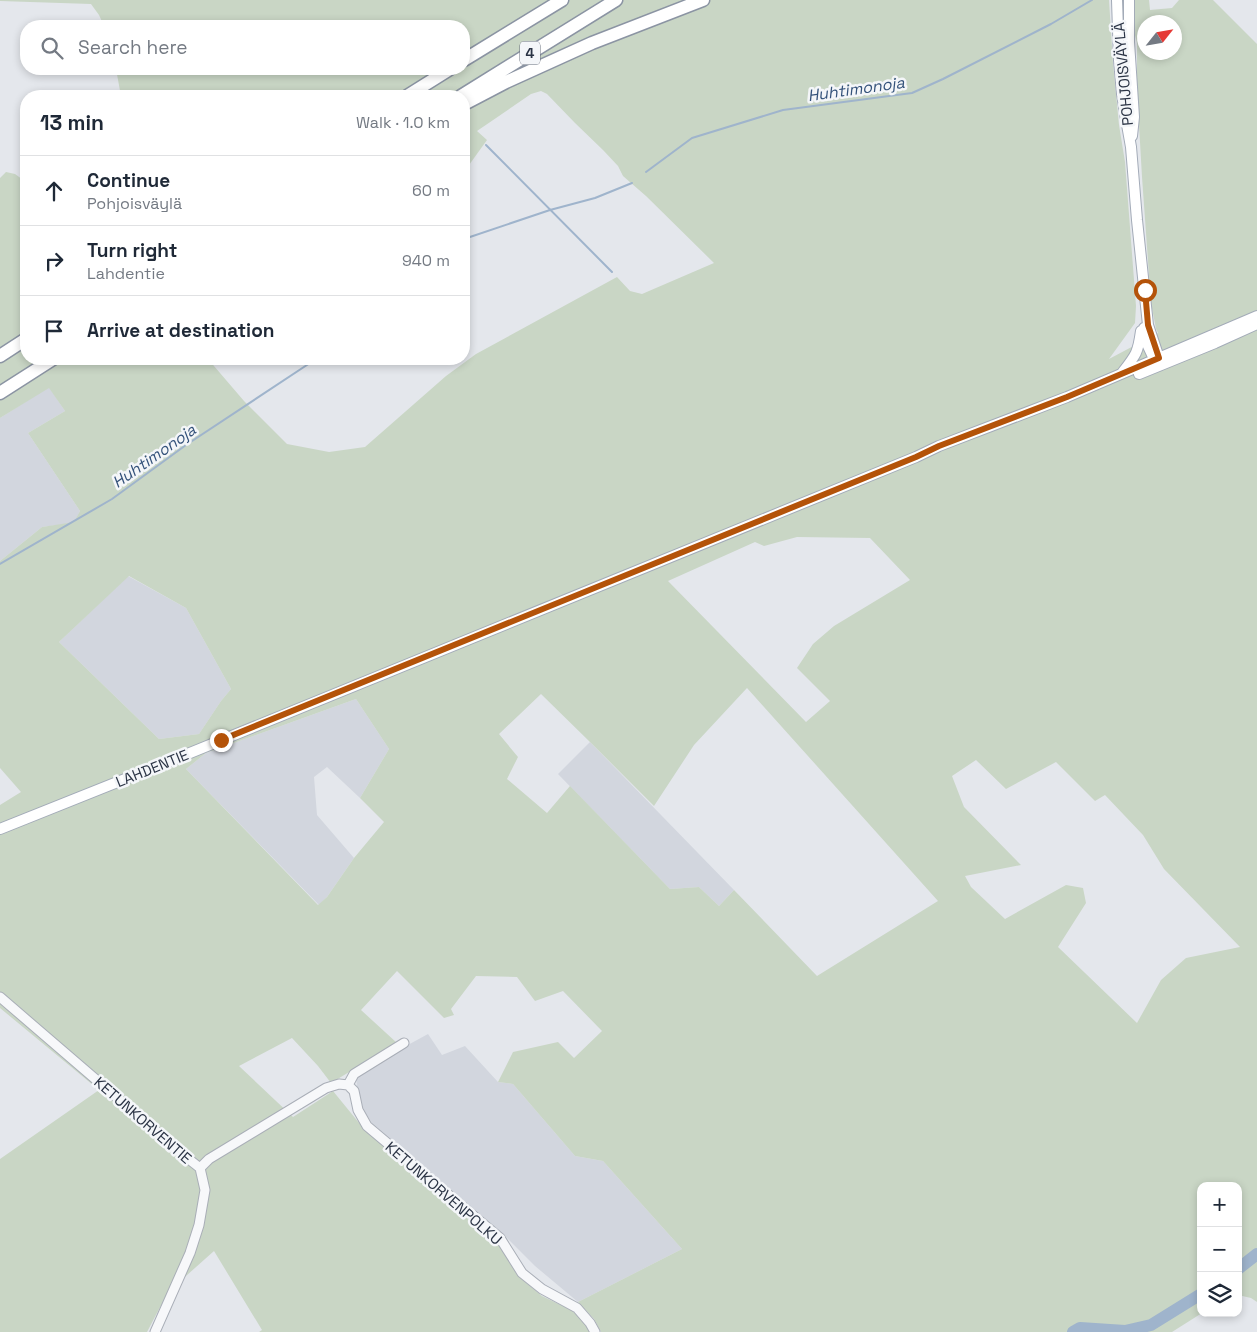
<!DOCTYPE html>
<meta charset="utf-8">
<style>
body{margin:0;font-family:"Space Grotesk",sans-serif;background:#f2f2f3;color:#1f2937}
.controls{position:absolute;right:15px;bottom:15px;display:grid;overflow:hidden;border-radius:10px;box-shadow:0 2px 8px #0003}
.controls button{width:45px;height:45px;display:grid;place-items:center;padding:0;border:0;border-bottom:1px solid #e0e1e3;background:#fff;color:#1f2937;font:25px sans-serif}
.compass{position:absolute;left:1137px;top:15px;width:45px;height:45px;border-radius:50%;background:#fff;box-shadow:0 2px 8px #0003;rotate:59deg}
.stop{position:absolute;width:15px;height:15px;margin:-11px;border:4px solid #b45309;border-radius:50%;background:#fff}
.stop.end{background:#b45309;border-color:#fff;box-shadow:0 1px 5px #0008}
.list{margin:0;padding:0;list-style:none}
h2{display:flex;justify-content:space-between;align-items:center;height:65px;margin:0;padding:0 20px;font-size:21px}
h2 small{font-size:16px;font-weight:400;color:#747a83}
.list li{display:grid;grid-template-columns:32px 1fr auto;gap:15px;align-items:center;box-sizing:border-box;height:70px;padding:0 20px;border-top:1px solid #e0e1e3}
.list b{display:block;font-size:19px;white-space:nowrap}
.list p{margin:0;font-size:16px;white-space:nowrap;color:#747a83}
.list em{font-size:16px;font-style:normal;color:#747a83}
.icon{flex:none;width:28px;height:28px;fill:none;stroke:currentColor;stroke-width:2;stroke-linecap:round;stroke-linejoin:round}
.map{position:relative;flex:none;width:1257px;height:1332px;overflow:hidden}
.search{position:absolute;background:#fff;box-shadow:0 2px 8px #0003;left:20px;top:20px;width:450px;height:55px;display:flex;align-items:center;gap:12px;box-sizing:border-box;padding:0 18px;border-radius:20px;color:#747a83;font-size:19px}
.panel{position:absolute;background:#fff;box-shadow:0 2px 8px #0003;left:20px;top:90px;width:450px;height:275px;border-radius:20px}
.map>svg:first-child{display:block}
.built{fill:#d2d6de}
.green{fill:#c9d6c5;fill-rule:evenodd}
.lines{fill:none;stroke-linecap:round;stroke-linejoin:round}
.stream{stroke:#9fb4cc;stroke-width:2}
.river{stroke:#9fb4cc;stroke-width:12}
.minor-casing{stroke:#a9aeb7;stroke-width:11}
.major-casing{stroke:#a3abb8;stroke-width:12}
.highway-casing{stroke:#8b94a3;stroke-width:15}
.minor{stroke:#f7f8fa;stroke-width:9}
.major{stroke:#fff;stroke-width:10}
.highway{stroke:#fff;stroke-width:12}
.route{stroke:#b45309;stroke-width:6}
.labels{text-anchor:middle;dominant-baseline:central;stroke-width:5;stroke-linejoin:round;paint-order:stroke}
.shield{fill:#f4f6f9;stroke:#676e7b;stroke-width:1}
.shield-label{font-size:14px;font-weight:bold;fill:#2b3445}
.street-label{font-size:15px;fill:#2b3445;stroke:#f4f6f9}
.water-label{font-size:16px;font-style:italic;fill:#34527a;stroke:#f4f6f9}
</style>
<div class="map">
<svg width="1257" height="1332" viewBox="0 0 1257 1332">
<rect width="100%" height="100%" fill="#e4e7ec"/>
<path class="built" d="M49 387 65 411 28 433 80 511 74 523 42 527 0 561V418Z
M128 576 186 608 231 689 221 701 199 734 159 739 59 642Z
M356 699 389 749 360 798 327 767 314 777 317 815 354 858 327 897 319 905 186 769 206 753Z
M590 742 734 890 719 906 699 887 670 889 558 774Z
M428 1034 442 1055 465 1046 498 1082 513 1084 575 1156 603 1161 682 1249 578 1302 535 1266 499 1230 372 1123 364 1111 357 1087 356 1076 406 1046Z"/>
<path class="green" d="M0 0H1109L1113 63 1119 125 1125 162 1136 306 1135 323 1109 359 1158 333 1156 329 1151 303 1142 177 1137 90V43L1135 35V0H1149L1150 10 1172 8 1179 0H1213L1257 44V1302L1251 1298 1238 1295V1186H1201V1313H1202L1172 1332H601L594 1319 578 1302 682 1249 603 1161 575 1156 513 1084 498 1082 513 1052 558 1042 574 1058 602 1031 563 991 535 1001 517 977 476 976 451 1009 454 1015 444 1018 397 971 361 1010 397 1043 331 1083 318 1066 292 1038 239 1066 293 1117 333 1091 364 1129 497 1242 518 1276 542 1296 575 1312 585 1324 590 1332H259L262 1330 214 1251 168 1292 147 1332H0V1159L99 1090 0 1008V805L21 792 0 768V561L42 527 74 522 80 511 28 433 65 411 49 388 0 418V178L6 172 15 174 26 182V359H208L244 401 287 444 329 452 365 447 446 376 476 354 617 277 630 291 642 294 714 263 646 196 623 176 618 166 603 150 575 123 547 94 541 91 531 94 477 131 487 140 464 172V96H121L116 69H464V26H104L99 15 91 4 0 1ZM1144 22H1174V52H1144ZM797 537 870 538 910 580 834 626 813 644 797 668 830 701 806 722 668 581 755 542 764 546ZM129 576 186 608 231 689 221 701 199 734 159 739 59 642ZM747 688 938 901 817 976 734 890 719 906 699 887 670 889 570 786 547 813 507 779 518 757 499 734 541 694 590 742 654 806 694 745ZM356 699 389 749 360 798 384 822 354 858 327 897 318 905 186 769 206 753ZM976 760 1006 789 1056 762 1095 801 1105 795 1143 835 1164 869 1240 947 1186 958 1161 980 1137 1023 1058 947 1086 903 1083 888 1066 885 1005 919 971 887 965 876 1021 865 964 807 952 776Z"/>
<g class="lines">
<path class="stream" d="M486 145 612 272
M646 172 692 138 783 110 912 93 943 79 1051 24 1092 0
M464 239 550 210 595 198 632 183
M0 564 112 499 186 445 316 359"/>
<path class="river" d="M1238 1269 1257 1254
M1073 1332 1080 1328 1125 1331 1151 1325 1201 1294"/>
<defs>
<path id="minor" d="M0 997 186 1157 200 1168 205 1190 199 1225 190 1253 155 1332
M348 1085 354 1091 358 1110 367 1126 500 1238 522 1273 542 1289 577 1308 590 1323 595 1332
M348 1085 354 1074 404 1043
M200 1168 209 1159 326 1088 339 1084 348 1085"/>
<path id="major" d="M1117 0 1119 60 1122 94 1126 119 1131 147 1137 220 1148 325 1159 358V366
M1129 0V42L1134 117 1132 136
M1144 328 1147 344 1154 359
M1122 373C1136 355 1138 353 1141 331
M1139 374 1215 343 1257 324
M0 829 185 755 916 457 939 446 1067 397 1257 316"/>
<path id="highway" d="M464 60 562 0
M407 96 450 69
M461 96 616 0
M464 104 506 82 592 43 703 0
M0 356 26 339
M0 393 53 359"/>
</defs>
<use href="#minor" class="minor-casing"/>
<use href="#major" class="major-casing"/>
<use href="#highway" class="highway-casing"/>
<use href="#minor" class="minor"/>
<use href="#major" class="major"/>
<use href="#highway" class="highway"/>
</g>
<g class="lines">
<path class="route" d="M221 740 916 457 939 446 1067 397 1159 358 1148 325 1145 290"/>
</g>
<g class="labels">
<rect class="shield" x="520" y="41.5" width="20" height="23" rx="4"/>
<g class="shield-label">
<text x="530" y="53">4</text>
</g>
<g class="street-label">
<text transform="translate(1123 74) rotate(-95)">POHJOISVÄYLÄ</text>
<text transform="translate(152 768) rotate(-22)">LAHDENTIE</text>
<text transform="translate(143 1120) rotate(41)">KETUNKORVENTIE</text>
<text transform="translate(444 1193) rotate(41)">KETUNKORVENPOLKU</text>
</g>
<g class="water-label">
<text transform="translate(856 89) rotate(-8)">Huhtimonoja</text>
<text transform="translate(154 456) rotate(-35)">Huhtimonoja</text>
</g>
</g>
</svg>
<div class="controls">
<button>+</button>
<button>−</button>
<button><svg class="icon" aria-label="layers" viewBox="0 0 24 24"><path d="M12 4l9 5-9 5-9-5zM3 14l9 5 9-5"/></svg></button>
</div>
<svg class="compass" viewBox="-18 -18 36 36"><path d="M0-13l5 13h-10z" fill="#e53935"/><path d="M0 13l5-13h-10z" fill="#747a83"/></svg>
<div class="stop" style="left:1145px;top:290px"></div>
<div class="stop end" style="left:221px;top:740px"></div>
<div class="search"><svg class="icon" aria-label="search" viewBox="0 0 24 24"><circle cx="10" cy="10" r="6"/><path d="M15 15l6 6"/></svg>Search here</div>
<section class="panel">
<h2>13 min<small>Walk · 1.0 km</small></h2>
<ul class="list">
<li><svg class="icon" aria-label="ahead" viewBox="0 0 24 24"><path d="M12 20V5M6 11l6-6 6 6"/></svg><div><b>Continue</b><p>Pohjoisväylä</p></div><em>60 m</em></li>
<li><svg class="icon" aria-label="right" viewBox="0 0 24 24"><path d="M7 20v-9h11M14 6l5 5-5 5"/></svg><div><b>Turn right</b><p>Lahdentie</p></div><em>940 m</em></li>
<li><svg class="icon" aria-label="arrive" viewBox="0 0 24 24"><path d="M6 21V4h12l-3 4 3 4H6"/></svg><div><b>Arrive at destination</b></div></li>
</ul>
</section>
</div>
